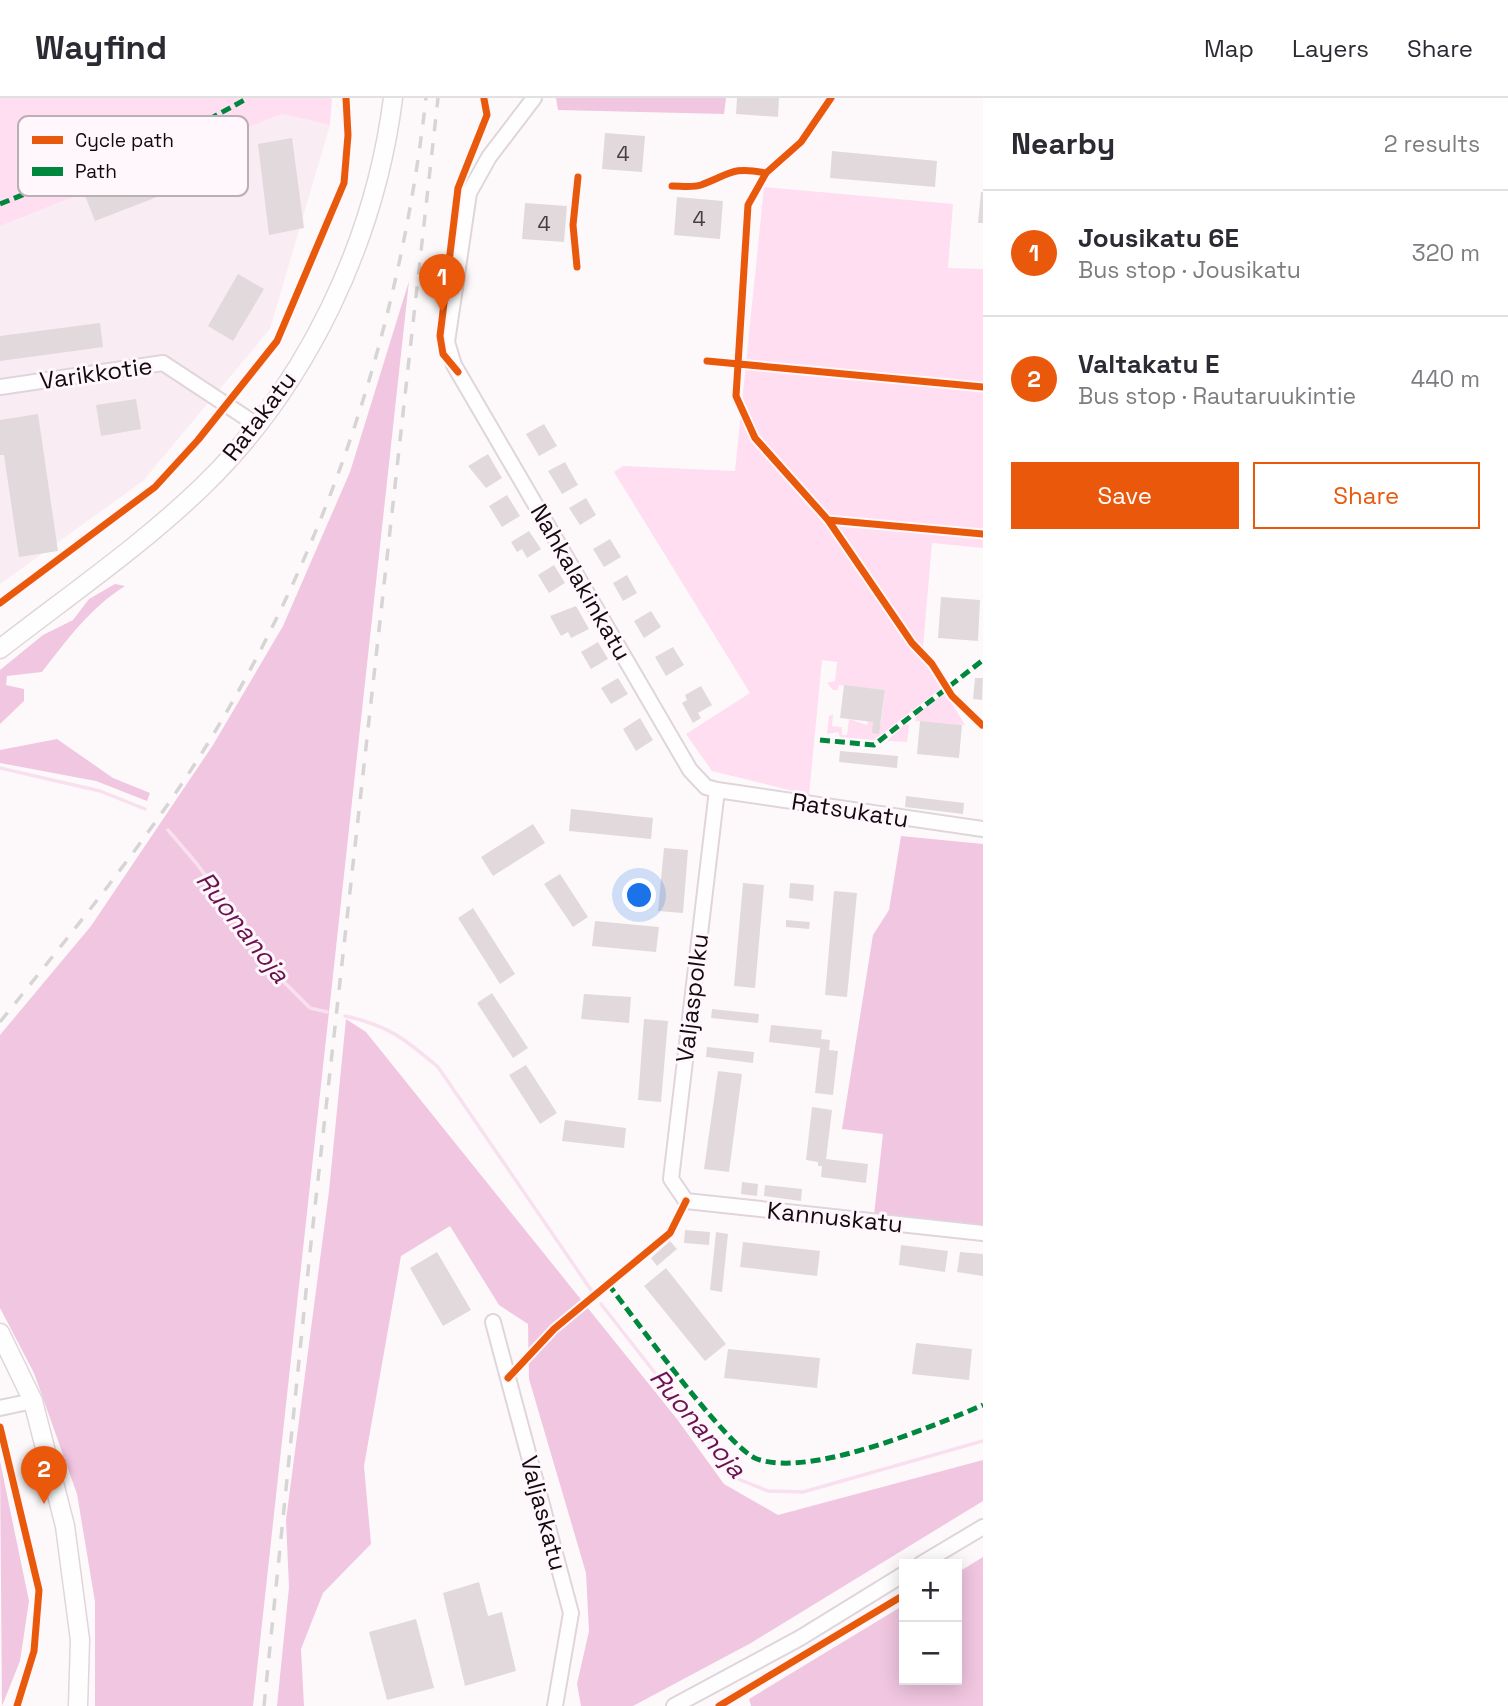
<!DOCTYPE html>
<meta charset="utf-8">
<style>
body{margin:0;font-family:"Space Grotesk",sans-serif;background:#f7f7f7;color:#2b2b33}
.controls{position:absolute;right:21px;bottom:21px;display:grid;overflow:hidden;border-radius:0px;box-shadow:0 4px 18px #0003}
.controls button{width:63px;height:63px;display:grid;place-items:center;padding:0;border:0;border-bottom:2px solid #e1e1e2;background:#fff;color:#2b2b33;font:35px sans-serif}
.you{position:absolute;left:640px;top:798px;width:24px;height:24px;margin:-18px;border:5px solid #fff;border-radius:50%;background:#1a73e8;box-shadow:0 0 0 10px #1a73e833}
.badge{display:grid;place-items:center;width:46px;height:46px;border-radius:50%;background:#ea580c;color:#fff;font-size:23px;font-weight:700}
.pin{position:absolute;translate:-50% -58px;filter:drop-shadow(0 2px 4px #0008)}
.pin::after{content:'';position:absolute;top:37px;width:24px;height:21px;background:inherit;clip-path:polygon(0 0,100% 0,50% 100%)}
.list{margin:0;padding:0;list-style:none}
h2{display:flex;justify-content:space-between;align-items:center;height:91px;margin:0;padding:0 28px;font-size:30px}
h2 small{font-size:23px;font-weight:400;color:#7c7c81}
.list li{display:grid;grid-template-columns:46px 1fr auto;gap:21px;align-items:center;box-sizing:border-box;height:126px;padding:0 28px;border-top:2px solid #e1e1e2}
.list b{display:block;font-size:26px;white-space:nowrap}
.list p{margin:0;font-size:23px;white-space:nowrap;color:#7c7c81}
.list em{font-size:23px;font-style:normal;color:#7c7c81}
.actions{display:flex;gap:14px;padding:21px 28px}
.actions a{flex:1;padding:16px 0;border:2px solid #ea580c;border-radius:0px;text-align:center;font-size:24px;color:#ea580c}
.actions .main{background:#ea580c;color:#fff}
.map{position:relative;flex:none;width:983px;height:1608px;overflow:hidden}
header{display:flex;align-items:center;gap:42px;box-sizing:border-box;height:98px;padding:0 35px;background:#fff;border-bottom:2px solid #e1e1e2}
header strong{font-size:33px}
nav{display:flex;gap:38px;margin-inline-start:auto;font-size:24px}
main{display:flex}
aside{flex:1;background:#fff}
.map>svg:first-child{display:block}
.built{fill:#f9ecf3}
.green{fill:#fedef0}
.forest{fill:#f1c6e0}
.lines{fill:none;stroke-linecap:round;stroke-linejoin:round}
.stream{stroke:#f8e0ee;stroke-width:3.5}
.building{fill:#e2d9dd}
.minor-casing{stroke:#dfd5db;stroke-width:18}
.major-casing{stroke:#dfd5db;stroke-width:21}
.minor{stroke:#fffefe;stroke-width:14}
.major{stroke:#fffefe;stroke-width:18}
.rail{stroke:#d7d4d6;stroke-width:3.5;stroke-dasharray:12 12;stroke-linecap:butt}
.quiet{stroke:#00873e;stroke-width:5;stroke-dasharray:10 5;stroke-linecap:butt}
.cycleway-casing{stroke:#fff7fc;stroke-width:11}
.cycleway{stroke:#e8590c;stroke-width:7}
.labels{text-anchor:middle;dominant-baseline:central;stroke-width:6;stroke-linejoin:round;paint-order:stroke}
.number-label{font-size:21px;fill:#483d43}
.street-label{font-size:24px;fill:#140910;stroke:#fff7fc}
.water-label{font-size:26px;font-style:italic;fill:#6a1250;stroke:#fff7fc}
.key{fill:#fff7fc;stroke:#b8b0b5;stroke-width:2}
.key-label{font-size:19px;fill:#140910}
</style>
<header>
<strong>Wayfind</strong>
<nav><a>Map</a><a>Layers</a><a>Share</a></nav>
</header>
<main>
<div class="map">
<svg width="983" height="1608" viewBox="0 0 983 1608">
<rect width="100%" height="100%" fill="#fdf9fb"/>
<path class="built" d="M282 16 330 27 270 231 143 383 0 486V128Z"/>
<path class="green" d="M0 0H332L330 27 282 16 0 128Z
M764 89 953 106 948 170 983 171V450L932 445 922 561 943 589 874 642 840 639 838 634 827 636 829 618 833 616 832 628 842 629V637H847L849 621 867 627 868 623 881 625 885 592 839 587 838 592H833L827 585 835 583 837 564 822 562 809 697 712 673 686 636 750 595 614 374 623 368 735 373Z
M945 594 965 627 915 623 917 616Z
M905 626 909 627 907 644 887 643Z"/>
<path class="forest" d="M556 0H726L724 16 558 12Z
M409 183 253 1608H95V1504L77 1396 34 1275 0 1210V937L91 828 213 647 283 528 350 374Z
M115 486 125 488C90 510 67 542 42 574L7 578 6 587 24 591V603L0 626V572L43 537 73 522 89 501Z
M57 641 113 680 150 695 147 703 96 683 0 665V652Z
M901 738 983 746V1128L874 1117 883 1036 842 1031 873 837 889 812Z
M346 921 366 934 677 1321 724 1386 778 1417 983 1362V1403L751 1545 633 1608H581L577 1586 589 1533 586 1475 529 1281 528 1226 499 1207 450 1128 401 1158 364 1368 371 1446 323 1495 301 1551 304 1608H277L289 1489 286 1422 329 1093Z
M0 1363 29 1503 20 1563 2 1608Z
M983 1459V1608H751L749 1601 904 1507V1582H957V1475Z"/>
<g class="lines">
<path class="stream" d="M0 670 100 693 145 711
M168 732 197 766 281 881 310 910 327 914
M345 918C388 927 405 941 438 969L591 1192
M601 1206 738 1381 768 1393 803 1394 983 1343"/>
</g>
<path class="building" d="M737 0H779L778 19 736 16Z
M605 35 645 38 642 74 602 71Z
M292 40 304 130 269 137 258 46Z
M832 53 937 63 935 89 830 80Z
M164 63 175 92 95 123 84 95Z
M981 94H983V125H978Z
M677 99 723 103 720 141 674 137Z
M525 105 567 108 564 144 522 141Z
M238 176 264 191 233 243 208 228Z
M100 225 103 249 0 263V238Z
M136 301 141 331 101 338 96 307Z
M38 316 58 453 19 459 4 357H0V322Z
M544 326 557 348 539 358 526 336Z
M488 356 502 380 486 390 468 368Z
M565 364 578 387 562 396 548 373Z
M507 397 520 418 502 429 489 408Z
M586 400 596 417 580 427 569 410Z
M529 433 541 451 527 460 522 451 517 454 511 444Z
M610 441 621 459 604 469 593 451Z
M554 467 565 485 549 495 538 477Z
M627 477 637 495 623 503 613 485Z
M941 499 980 502 978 543 938 540Z
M576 508 589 531 571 540 568 534 561 538 550 518Z
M651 513 661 529 644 540 634 523Z
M598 544 608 561 591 571 581 554Z
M673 549 684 567 666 578 655 559Z
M618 580 628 596 611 606 601 590Z
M975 580H983L982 602 973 601Z
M844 587 885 592 879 636 872 635 873 624 840 620Z
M701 588 712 607 698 615 701 620 693 625 682 605 687 602 685 597Z
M640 620 653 642 636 653 623 631Z
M920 623 962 627 959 660 917 656Z
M840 653 898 658 897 670 839 664Z
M906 698 964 705 963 716 905 709Z
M571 711 653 720 651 741 569 733Z
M533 726 545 745 493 778 481 759Z
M664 750 688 752 683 815 658 813Z
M560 776 588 819 573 829 544 786Z
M743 785 764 787 755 890 734 888Z
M790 785 814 787 813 803 789 800Z
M834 793 857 795 847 899 825 897Z
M473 810 515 876 500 886 458 820Z
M786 822 810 824 809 831 786 829Z
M595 823 659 829 656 854 592 848Z
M492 895 528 950 513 960 477 905Z
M584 896 631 899 629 925 581 921Z
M712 911 759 916 758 925 711 920Z
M644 921 668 923 661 1004 638 1002Z
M771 927 822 932 821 941 830 942 829 952 838 953 833 997 815 995 820 950 769 944Z
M707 949 754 954 753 965 706 959Z
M526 967 557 1015 540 1026 509 977Z
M718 973 742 976 729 1074 704 1071Z
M812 1009 832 1012 826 1061 868 1066 866 1085 821 1079 822 1068H818V1064L806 1062Z
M565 1022 626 1030 624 1050 562 1043Z
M742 1084 758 1086 757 1098 741 1096Z
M765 1087 802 1091 801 1103 764 1098Z
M685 1132 710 1134 709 1147 684 1145Z
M716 1134 728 1136 722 1194 710 1192Z
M670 1143 677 1151 657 1168 651 1160Z
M743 1144 820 1153 817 1178 740 1169Z
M901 1147 948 1153 945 1174 899 1167Z
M437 1154 471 1212 443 1228 410 1170Z
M960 1154 983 1156V1178L957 1174Z
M666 1170 726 1246 705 1263 644 1188Z
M916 1245 972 1251 969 1282 912 1276Z
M728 1251 820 1260 817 1290 724 1280Z
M479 1484 488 1518 502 1514 516 1573 465 1588 443 1495Z
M416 1521 434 1590 387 1602 369 1534Z"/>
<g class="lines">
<defs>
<path id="minor" d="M534 0 489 59 469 95 447 244 454 267 690 672 706 689 717 692 983 731
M0 289 163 265 257 327
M717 692 671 1081 686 1103 983 1135
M493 1224 571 1515 555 1608
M0 1310 33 1303
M921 1466 983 1429
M674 1608 800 1540 904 1476"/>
<path id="major" d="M0 551C68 498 141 448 203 388 307 287 375 143 393 0
M0 1235 33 1303 65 1428 80 1542 78 1608"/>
</defs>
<use href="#minor" class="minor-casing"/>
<use href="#major" class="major-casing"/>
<use href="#minor" class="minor"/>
<use href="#major" class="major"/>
<path class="rail" d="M0 924C69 838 140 752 200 658 325 459 400 233 426 0
M264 1608 310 1154 438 0"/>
<path class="quiet" d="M0 106 206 23 248 0
M820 642 874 647 983 562
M608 1186C633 1218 727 1350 757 1361 810 1380 931 1329 983 1307"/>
<defs>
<path id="cycleway" d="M831 0 801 44 766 75 748 107 736 298 755 340 828 422 912 545 932 566 952 598 982 627
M672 88C681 88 692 90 701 87 731 76 731 68 766 75
M577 169 573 127 578 79
M707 263 983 289
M458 274 443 256 440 238 458 90 487 17 484 1
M828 422 983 436
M0 505 155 389 198 342 277 243 344 85 348 37 346 0
M508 1280 554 1231 670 1135 686 1103
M0 1329 39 1492 34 1553 17 1608
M719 1608 904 1497"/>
</defs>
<use href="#cycleway" class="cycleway-casing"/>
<use href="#cycleway" class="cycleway"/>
</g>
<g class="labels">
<g class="number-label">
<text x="623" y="55">4</text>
<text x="699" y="120">4</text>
<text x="544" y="125">4</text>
</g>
<g class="street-label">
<text transform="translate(96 275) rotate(-8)">Varikkotie</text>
<text transform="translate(259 318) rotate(-53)">Ratakatu</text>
<text transform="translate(581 484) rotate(60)">Nahkalakinkatu</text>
<text transform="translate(850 712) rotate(9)">Ratsukatu</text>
<text transform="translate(692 900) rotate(-83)">Valjaspolku</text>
<text transform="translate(835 1119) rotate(6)">Kannuskatu</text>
<text transform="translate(544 1415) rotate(75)">Valjaskatu</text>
</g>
<g class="water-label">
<text transform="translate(243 829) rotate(52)">Ruonanoja</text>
<text transform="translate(698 1325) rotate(50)">Ruonanoja</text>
</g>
</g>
<rect x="18" y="18" width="230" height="80" rx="10" class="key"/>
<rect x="32" y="38" width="31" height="8" fill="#e8590c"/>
<rect x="32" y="69" width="31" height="9" fill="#00873e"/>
<g class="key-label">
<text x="75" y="49">Cycle path</text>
<text x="75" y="80">Path</text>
</g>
</svg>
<div class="controls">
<button>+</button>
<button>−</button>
</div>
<div class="you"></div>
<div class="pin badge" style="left:442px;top:214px">1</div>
<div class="pin badge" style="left:44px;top:1406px">2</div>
</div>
<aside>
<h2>Nearby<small>2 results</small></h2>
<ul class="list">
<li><span class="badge">1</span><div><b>Jousikatu 6E</b><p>Bus stop · Jousikatu</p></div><em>320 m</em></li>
<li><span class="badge">2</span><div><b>Valtakatu E</b><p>Bus stop · Rautaruukintie</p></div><em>440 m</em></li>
</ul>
<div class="actions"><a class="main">Save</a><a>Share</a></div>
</aside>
</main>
